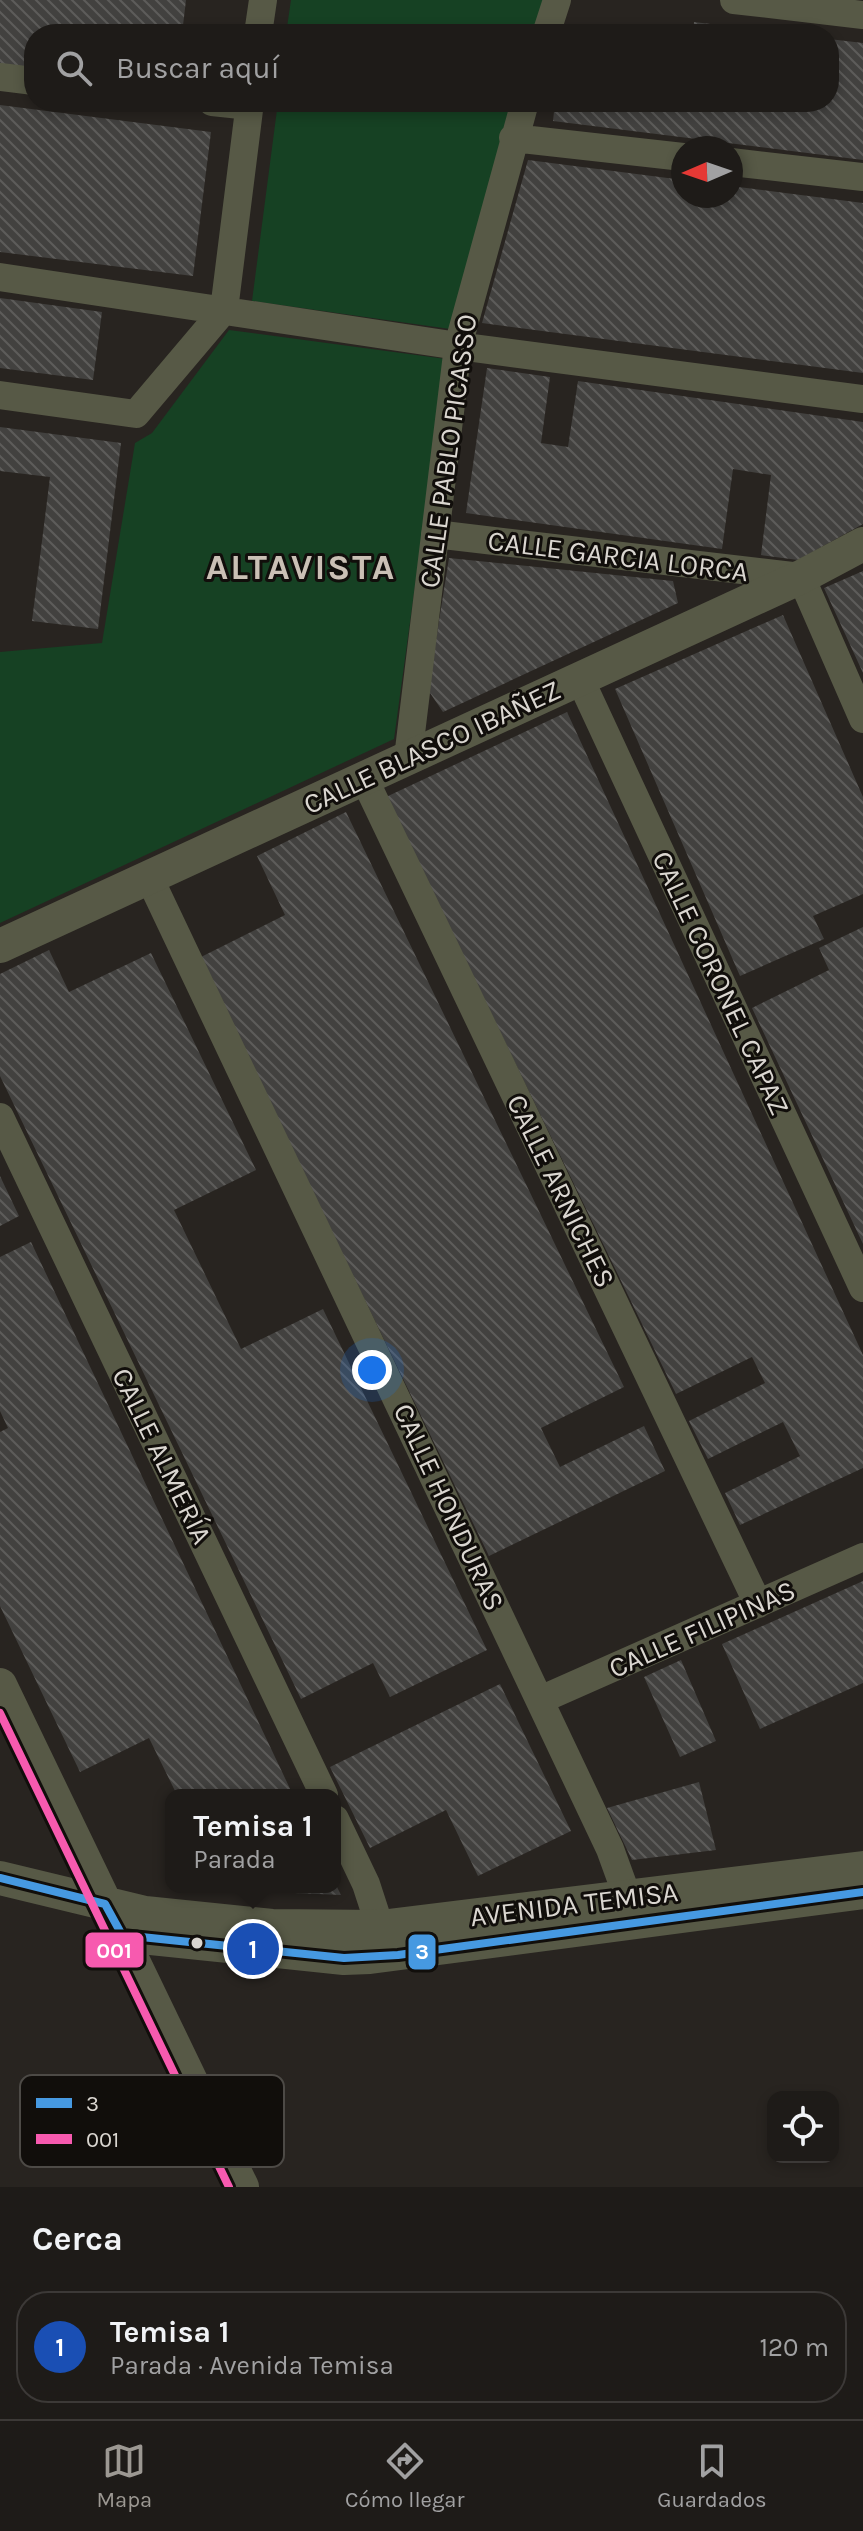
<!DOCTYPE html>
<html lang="es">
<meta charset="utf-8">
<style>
body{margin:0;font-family:Karla,sans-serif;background:#2b2825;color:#f1f3f6}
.controls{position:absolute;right:24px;bottom:24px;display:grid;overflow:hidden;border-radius:16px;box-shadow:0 4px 12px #0003}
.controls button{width:72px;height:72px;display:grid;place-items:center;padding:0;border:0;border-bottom:2px solid #3c3937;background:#1e1b18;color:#f1f3f6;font:40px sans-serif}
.compass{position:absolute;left:671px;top:136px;width:72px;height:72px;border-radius:50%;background:#1e1b18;box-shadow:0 4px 12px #0003;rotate:268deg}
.you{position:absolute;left:372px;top:1370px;width:28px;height:28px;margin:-20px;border:6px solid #fff;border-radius:50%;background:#1a73e8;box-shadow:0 0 0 12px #1a73e833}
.badge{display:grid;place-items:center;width:52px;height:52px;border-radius:50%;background:#9c9892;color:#fff;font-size:26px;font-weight:700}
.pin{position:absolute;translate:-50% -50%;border:4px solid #fff;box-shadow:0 2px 8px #0006}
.popup{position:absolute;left:165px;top:1789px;width:176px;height:104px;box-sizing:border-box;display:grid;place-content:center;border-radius:16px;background:#1e1b18;filter:drop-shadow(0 2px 6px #0005);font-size:26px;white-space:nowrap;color:#a1a1a2}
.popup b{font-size:30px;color:#f1f3f6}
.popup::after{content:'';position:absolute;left:50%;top:100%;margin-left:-16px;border:16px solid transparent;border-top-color:#1e1b18}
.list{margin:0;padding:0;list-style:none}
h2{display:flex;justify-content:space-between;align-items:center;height:104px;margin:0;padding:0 32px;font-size:34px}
h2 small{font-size:26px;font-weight:400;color:#a1a1a2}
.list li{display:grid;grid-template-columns:52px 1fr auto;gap:24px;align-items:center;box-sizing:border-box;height:112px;margin:0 16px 16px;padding:0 16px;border:2px solid #3c3937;border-radius:32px}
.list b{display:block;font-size:30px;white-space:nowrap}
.list p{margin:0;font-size:26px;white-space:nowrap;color:#a1a1a2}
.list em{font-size:26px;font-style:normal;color:#a1a1a2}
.icon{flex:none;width:44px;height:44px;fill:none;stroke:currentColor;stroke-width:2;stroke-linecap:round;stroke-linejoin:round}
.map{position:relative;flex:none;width:863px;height:2187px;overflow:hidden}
.search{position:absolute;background:#1e1b18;box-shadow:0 4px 12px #0003;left:24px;right:24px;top:24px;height:88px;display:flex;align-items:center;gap:20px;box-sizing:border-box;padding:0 28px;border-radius:32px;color:#a1a1a2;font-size:30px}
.sheet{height:232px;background:#1e1b18}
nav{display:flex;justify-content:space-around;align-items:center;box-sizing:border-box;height:112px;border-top:2px solid #3c3937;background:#1e1b18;font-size:22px;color:#a1a1a2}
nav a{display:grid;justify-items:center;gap:4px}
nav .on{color:#9c9892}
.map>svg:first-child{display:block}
.green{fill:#164123}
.building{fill:url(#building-back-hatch)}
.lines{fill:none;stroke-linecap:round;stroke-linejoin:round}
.minor{stroke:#575946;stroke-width:28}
.tertiary{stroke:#575946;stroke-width:34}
.bus-1-casing{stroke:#110e0b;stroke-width:14}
.bus-2-casing{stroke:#110e0b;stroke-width:14}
.bus-1{stroke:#4699e1;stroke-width:8}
.bus-2{stroke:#f75aaf;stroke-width:8}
.bus-dot{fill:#dad6d0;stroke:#110e0b;stroke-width:3}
.labels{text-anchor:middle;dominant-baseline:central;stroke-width:6;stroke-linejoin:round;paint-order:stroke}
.street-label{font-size:28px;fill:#dad6d0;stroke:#110e0b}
.district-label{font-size:36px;font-weight:bold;letter-spacing:2px;fill:#cac0b5;stroke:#110e0b}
.key{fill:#110e0b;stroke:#4d4a46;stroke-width:2}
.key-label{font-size:22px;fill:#dad6d0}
.line-badge{stroke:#110e0b;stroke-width:3}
.badge-label{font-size:22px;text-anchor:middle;font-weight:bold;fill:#fff}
</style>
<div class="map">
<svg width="863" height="2187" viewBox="0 0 863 2187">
<defs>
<pattern id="building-back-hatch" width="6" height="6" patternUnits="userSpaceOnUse" patternTransform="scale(2)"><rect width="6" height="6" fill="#42413f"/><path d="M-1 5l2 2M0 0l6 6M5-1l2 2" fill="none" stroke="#5d5c5a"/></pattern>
</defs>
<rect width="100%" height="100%" fill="#282420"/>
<path class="green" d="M291 0H543L533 34H286Z
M278 102H514L450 329 252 301Z
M229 330 446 359 394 739 0 923V652L102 643 135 443 152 433Z"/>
<path class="building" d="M0 0H186L182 34H34V71L0 67Z
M694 22 776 32V34H693Z
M829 39 863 43V160L553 121 555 102H829Z
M0 105 211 132 193 276 0 252Z
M528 160 683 180V196H731V186L863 203V373L482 323Z
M0 298 102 312 93 380 0 368Z
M487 368 550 377 541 443 568 447 578 381 863 422V524L798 560 761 555 771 475 733 469 722 549 466 513Z
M0 427 121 443 98 629 32 621 50 477 0 471Z
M449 558 673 581 678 603 443 712 428 690Z
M863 571V673L824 588Z
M783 615 863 797V894L813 916 824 939 740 976 615 689Z
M567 712 863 1355V1468L740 1525 725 1493 800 1456 783 1422 708 1459 689 1421 765 1383 752 1357 676 1394 386 797Z
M346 812 624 1387 541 1428 560 1467 644 1426 665 1471 489 1556 199 958 285 915 257 856Z
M863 927V1244L752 1008 829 970 819 948Z
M49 950 69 992 151 953 256 1170 174 1210 241 1349 323 1309 487 1650 390 1697 373 1663 301 1699 0 1076V974Z
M0 1176 19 1216 0 1226Z
M31 1242 293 1795H177L149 1738 80 1772 0 1606V1432L8 1428 0 1411V1257Z
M863 1581V1683L760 1729 722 1644Z
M681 1660 716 1741 680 1757 644 1677Z
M500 1684 571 1831 478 1876 446 1810 370 1848 330 1767Z
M699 1782 716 1850 632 1860 607 1808Z
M222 1887H337L341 1895 224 1890Z"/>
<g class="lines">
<path class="minor" d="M734 0 863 15
M258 34 263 0
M546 34 557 0
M0 77 34 81
M212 102 250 106
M513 138 683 157
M731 162 863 177
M0 277 458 346 863 399
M0 395 136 414 224 310 250 102
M435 534 801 577 863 719
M580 679 863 1288
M408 758 458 346 525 102
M364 778 758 1604
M149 877 610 1849 634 1915
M0 1117 324 1795
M540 1700 863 1557
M335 1819 366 1884 380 1927"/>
<path class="tertiary" d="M0 946 801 577 863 544
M0 1685 242 2187
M0 1878 145 1913 272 1926 380 1927 863 1868
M122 1935 344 1958 370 1957 863 1892"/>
<defs>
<path id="bus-1" d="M0 1878 105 1904 122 1935 344 1958 398 1955 863 1892"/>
<path id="bus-2" d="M0 1713 229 2187"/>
</defs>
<use href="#bus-1" class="bus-1-casing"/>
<use href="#bus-2" class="bus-2-casing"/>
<use href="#bus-1" class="bus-1"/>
<use href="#bus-2" class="bus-2"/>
</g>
<circle class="bus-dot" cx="197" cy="1943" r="7"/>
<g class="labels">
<g class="street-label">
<text transform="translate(448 451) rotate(-82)">CALLE PABLO PICASSO</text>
<text transform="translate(618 556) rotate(7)">CALLE GARCIA LORCA</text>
<text transform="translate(432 747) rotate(-25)">CALLE BLASCO IBAÑEZ</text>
<text transform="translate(721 983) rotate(65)">CALLE CORONEL CAPAZ</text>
<text transform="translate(561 1191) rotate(64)">CALLE ARNICHES</text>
<text transform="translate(162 1456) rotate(64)">CALLE ALMERÍA</text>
<text transform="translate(449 1507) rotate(65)">CALLE HONDURAS</text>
<text transform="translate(702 1629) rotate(-24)">CALLE FILIPINAS</text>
<text transform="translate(574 1904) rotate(-7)">AVENIDA TEMISA</text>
</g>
<g class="district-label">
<text x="301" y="567">ALTAVISTA</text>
</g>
</g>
<rect x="20" y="2075" width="264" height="92" rx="12" class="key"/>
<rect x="36" y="2098" width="36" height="10" fill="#4699e1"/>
<rect x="36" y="2134" width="36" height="10" fill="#f75aaf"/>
<g class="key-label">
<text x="86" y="2111">3</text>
<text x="86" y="2147">001</text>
</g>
<g class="line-badge">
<rect x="84" y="1931" width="61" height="38" rx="8" fill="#f75aaf"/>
<rect x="407" y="1933" width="30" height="38" rx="8" fill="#4699e1"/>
</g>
<g class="badge-label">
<text x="114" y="1958">001</text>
<text x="422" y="1959">3</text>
</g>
</svg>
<div class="controls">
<button><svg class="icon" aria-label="locate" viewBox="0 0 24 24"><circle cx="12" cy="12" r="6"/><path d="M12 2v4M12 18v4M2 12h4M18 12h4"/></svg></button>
</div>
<svg class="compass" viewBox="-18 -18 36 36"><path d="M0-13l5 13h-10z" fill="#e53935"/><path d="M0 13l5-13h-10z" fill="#a1a1a2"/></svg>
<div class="you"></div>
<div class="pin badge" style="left:253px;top:1949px;background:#1a4fb4">1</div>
<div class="popup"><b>Temisa 1</b>Parada</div>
<div class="search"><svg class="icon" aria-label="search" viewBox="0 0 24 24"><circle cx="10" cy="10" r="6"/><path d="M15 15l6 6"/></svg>Buscar aquí</div>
</div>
<section class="sheet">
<h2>Cerca<small></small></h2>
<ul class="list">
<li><span class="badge" style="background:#1a4fb4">1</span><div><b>Temisa 1</b><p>Parada · Avenida Temisa</p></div><em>120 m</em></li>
</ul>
</section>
<nav>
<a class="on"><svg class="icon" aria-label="map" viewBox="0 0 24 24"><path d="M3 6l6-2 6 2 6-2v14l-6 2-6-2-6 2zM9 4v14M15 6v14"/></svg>Mapa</a>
<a><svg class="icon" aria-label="directions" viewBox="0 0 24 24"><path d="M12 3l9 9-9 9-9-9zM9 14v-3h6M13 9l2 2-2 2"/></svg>Cómo llegar</a>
<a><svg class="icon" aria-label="saved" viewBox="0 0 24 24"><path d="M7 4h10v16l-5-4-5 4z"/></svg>Guardados</a>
</nav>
